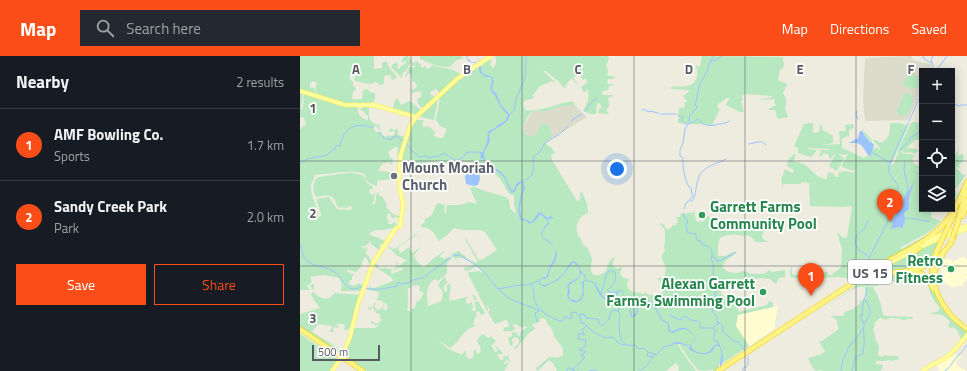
<!DOCTYPE html>
<meta charset="utf-8">
<style>
body{margin:0;font-family:"Titillium Web",sans-serif;background:#242831;color:#f1f3f6}
.controls{position:absolute;right:12px;top:12px;display:grid;overflow:hidden;border-radius:0px;box-shadow:0 2px 10px #0003}
.controls button{width:36px;height:36px;display:grid;place-items:center;padding:0;border:0;border-bottom:1px solid #363941;background:#171b24;color:#f1f3f6;font:20px sans-serif}
.scale{position:absolute;left:12px;bottom:10px;width:68px;box-sizing:border-box;padding-left:4px;border:2px solid #585a62;border-top:0;font-size:11px;line-height:14px;white-space:nowrap;color:#585a62;-webkit-text-stroke:3px #fff;paint-order:stroke}
.you{position:absolute;left:317px;top:113px;width:14px;height:14px;margin:-10px;border:3px solid #fff;border-radius:50%;background:#1a73e8;box-shadow:0 0 0 6px #1a73e833}
.badge{display:grid;place-items:center;width:26px;height:26px;border-radius:50%;background:#fb4d17;color:#fff;font-size:13px;font-weight:700}
.pin{position:absolute;translate:-50% -33px;filter:drop-shadow(0 1px 2px #0008)}
.pin::after{content:'';position:absolute;top:21px;width:14px;height:12px;background:inherit;clip-path:polygon(0 0,100% 0,50% 100%)}
.list{margin:0;padding:0;list-style:none}
h2{display:flex;justify-content:space-between;align-items:center;height:52px;margin:0;padding:0 16px;font-size:17px}
h2 small{font-size:13px;font-weight:400;color:#9ea1a6}
.list li{display:grid;grid-template-columns:26px 1fr auto;gap:12px;align-items:center;box-sizing:border-box;height:72px;padding:0 16px;border-top:1px solid #363941}
.list b{display:block;font-size:15px;white-space:nowrap}
.list p{margin:0;font-size:13px;white-space:nowrap;color:#9ea1a6}
.list em{font-size:13px;font-style:normal;color:#9ea1a6}
.actions{display:flex;gap:8px;padding:12px 16px}
.actions a{flex:1;padding:9px 0;border:1px solid #fb4d17;border-radius:0px;text-align:center;font-size:14px;color:#fb4d17}
.actions .main{background:#fb4d17;color:#fff}
.icon{flex:none;width:22px;height:22px;fill:none;stroke:currentColor;stroke-width:2;stroke-linecap:round;stroke-linejoin:round}
.map{position:relative;flex:none;width:667px;height:315px;overflow:hidden}
header{display:flex;align-items:center;gap:24px;box-sizing:border-box;height:56px;padding:0 20px;background:#fb4d17;color:#fff}
header strong{font-size:19px}
nav{display:flex;gap:22px;margin-inline-start:auto;font-size:14px}
.search{width:280px;height:36px;background:#242831;display:flex;align-items:center;gap:10px;box-sizing:border-box;padding:0 14px;border-radius:0px;color:#9ea1a6;font-size:15px}
main{display:flex}
aside{flex:1;background:#171b24}
.map>svg:first-child{display:block}
.commercial{fill:#fffcd1}
.education{fill:#dcdccd}
.green{fill:#b7e8bf;fill-rule:evenodd}
.water{fill:#9cc4ff}
.lines{fill:none;stroke-linecap:round;stroke-linejoin:round}
.stream{stroke:#9cc4ff;stroke-width:1}
.major-casing{stroke:#ffe945;stroke-width:4.5}
.highway-casing{stroke:#ebc700;stroke-width:5.5}
.major{stroke:#ffffa1;stroke-width:3.5}
.highway{stroke:#fff383;stroke-width:4.5}
.major-bridge-casing{stroke:#ffe945;stroke-width:4.5;stroke-linecap:butt}
.highway-bridge-casing{stroke:#ebc700;stroke-width:5.5;stroke-linecap:butt}
.major-bridge{stroke:#ffffa1;stroke-width:3.5}
.highway-bridge{stroke:#fff383;stroke-width:4.5}
.grid{fill:none;stroke:#585a62;stroke-width:1;stroke-opacity:0.55}
.worship-dot{fill:#6b7280;stroke:#fff;stroke-width:1.5}
.leisure-dot{fill:#2e9e5b;stroke:#fff;stroke-width:1.5}
.labels{text-anchor:middle;dominant-baseline:central;stroke-width:3.5;stroke-linejoin:round;paint-order:stroke}
.shield{fill:#fff;stroke:#8a8c91;stroke-width:1}
.shield-label{font-size:14px;font-weight:bold;fill:#585a62}
.worship-label{font-size:15px;font-weight:bold;fill:#5b616d;stroke:#fff;text-anchor:start}
.leisure-label{font-size:15px;font-weight:bold;fill:#27864d;stroke:#fff;text-anchor:end}
.grid-label{font-size:13px;text-anchor:middle;font-weight:bold;fill:#585a62;stroke:#fff;stroke-width:3.5;stroke-linejoin:round;paint-order:stroke}
</style>
<header>
<strong>Map</strong>
<div class="search"><svg class="icon" aria-label="search" viewBox="0 0 24 24"><circle cx="10" cy="10" r="6"/><path d="M15 15l6 6"/></svg>Search here</div>
<nav><a>Map</a><a>Directions</a><a>Saved</a></nav>
</header>
<main>
<aside>
<h2>Nearby<small>2 results</small></h2>
<ul class="list">
<li><span class="badge">1</span><div><b>AMF Bowling Co.</b><p>Sports</p></div><em>1.7 km</em></li>
<li><span class="badge">2</span><div><b>Sandy Creek Park</b><p>Park</p></div><em>2.0 km</em></li>
</ul>
<div class="actions"><a class="main">Save</a><a>Share</a></div>
</aside>
<div class="map">
<svg width="667" height="315" viewBox="0 0 667 315">
<rect width="100%" height="100%" fill="#edecde"/>
<path class="commercial" d="M663 200 665 203H667V222L662 230 652 231 643 226 641 223V207L642 203H651L653 206Z
M478 250 475 267V273L449 290 435 270 436 259Z
M654 299 662 300 658 304 656 308 662 313H666L665 315H639L637 310 638 308 650 301Z"/>
<path class="education" d="M612 0V3L616 5 630 8 632 13 631 15H622V32L608 64 567 65 565 64 563 45 565 2Z
M273 47 287 61 243 88 223 76 222 72 232 56Z"/>
<path class="green" d="M0 0H74V13L82 12V7L87 5C88 14 93 14 97 21L95 23 92 24 90 19H86L84 21V28L78 29 79 27 74 26 72 28C66 28 62 26 56 25L54 23 56 19 55 17 50 19 49 22 53 26V30L56 32 55 34 53 36 52 43H62L63 34 68 33 69 36 75 37V43L72 47H45L38 46 17 38V35L15 32 17 27 14 25 10 27V32L12 31C14 32 17 35 16 38L0 33Z
M105 0H108L111 5 106 15 104 16 102 18V22L91 11 92 9 96 6 98 8 97 13H99C101 9 106 9 106 5L102 6 101 4H102Z
M120 0H161L164 3C157 1 154 8 149 11L137 10 120 3Z
M195 0H308L309 3 306 9 308 14 307 19 308 20H313L315 22 314 23H308L307 28H314V29L309 30 308 34 303 35 302 37 303 39H312L313 40 310 41 308 43 309 46V51L306 54 309 58 298 57 299 53 302 52 300 47 297 48 296 58C291 58 286 58 283 54 288 48 290 40 287 33L285 36 284 37 281 31 287 27 286 22 283 24 279 18 273 21 276 26 277 27 275 31 276 28 272 22 267 27 265 32H264L259 26 246 15H243L258 29 252 25 240 30 233 39 234 42 226 44 223 47C224 49 224 52 225 53 231 58 256 49 263 47 265 47 270 45 273 46 273 46 274 47 275 48L273 49C264 49 254 53 245 55 241 56 236 54 232 56 228 58 224 68 223 72L225 78 231 80H233L234 81 241 69 244 68 250 71 252 81 243 87 247 86 246 87 248 90H250L255 97 251 99 252 104 277 145C281 144 281 141 280 137L282 136 287 148 288 157C279 159 274 170 278 180 279 180 280 181 280 182 283 187 282 190 287 191 289 195 291 200 292 203 292 205 291 207 291 209 289 223 300 221 307 214 307 208 309 204 315 201L313 205V210L317 213 321 211 322 213C321 214 320 216 320 217 320 221 326 223 329 223L327 229 328 232 331 235 343 238 346 236 347 238C352 240 359 240 363 236L362 231 363 227 357 223 364 221C365 218 366 214 365 210 363 204 359 200 365 195L364 192C365 189 365 178 365 174L360 168 361 167 364 169 366 173H369L372 171V169H376L378 165 376 161H380L381 157 385 158 394 156H395V158L391 159H395L396 164H395L398 166 400 165 403 166 408 160 410 162 412 166 408 168V171C417 174 423 173 428 165V169L435 170 436 172 438 173H453L454 171 456 172H458L457 166 463 162 467 164 463 168V172L467 173 464 174 462 182 466 185 470 186H455L453 182 447 179 441 180C435 177 425 179 420 182L418 189V200H426L433 196H436C432 202 423 203 423 212L428 216 436 217 444 215 452 218H461L466 217 469 214 472 216 485 214V221L479 222 476 228 473 226 470 223 460 222 453 224 433 225 426 227 421 232V238L426 242 427 244 435 245V249L438 252 439 256 444 254H446L467 249 469 245 473 247V251L438 259 436 270 449 290 421 308V305L419 308V313L416 315H413V313C410 315 401 315 398 314 397 313 397 312 396 311 395 310 393 309 392 307 387 301 384 294 379 288L378 289 391 309 393 310 396 315H378L379 313V310L376 308 377 306 366 315H256L257 313 254 310V308L249 304 239 314 237 315 236 312 239 310 249 301C254 301 259 303 263 299 264 289 258 287 254 280 253 276 252 273 250 270L247 268 246 264 243 262 240 263V266L232 268 235 273 229 277 216 293 214 292 218 288 219 286 218 282 215 281 212 283 213 288 211 290 209 287 208 282 212 280V277L214 276 218 277 217 279 219 281 222 274 227 272V271H220L215 268 213 269 212 270 216 272C213 276 211 275 206 275L204 276 203 275 205 271H208L209 269 208 266 206 264C203 264 199 267 195 268L188 256 190 254 188 251V249H187L188 254 187 255 168 218 169 216 179 215 184 217 176 210 170 214 166 215 163 212C168 211 172 212 174 207 169 203 164 201 157 202L156 203 163 211 149 196 151 198 159 195 167 202 176 207 178 206 165 183V181L179 204 183 203 197 194 185 176 180 174H163L154 172 147 179 139 185C133 176 132 172 121 171L122 168 125 166 124 164 132 159 137 147 145 149 144 159 146 156 147 149C154 149 163 150 169 146L177 148 170 132 173 131 177 132 185 135 206 141 209 144 210 152 215 157 216 156 214 148V139L209 138C201 123 197 115 179 111L178 109C170 105 164 106 156 105L158 110V114L155 113 153 109 147 107H142L140 105 132 106H128L124 108 110 106H102L101 109C103 94 106 76 116 64H124L122 68 124 72 125 70 131 72 136 77 134 78V80L140 82H143L147 73 140 70 136 64 140 41 163 20 179 11 183 9 186 5H189L192 3 190 9 193 12 196 8V3L195 1Z
M402 0 483 1V5L484 8 483 12 480 14 478 24 479 25 486 27 487 28 483 37 486 42V50L485 52 488 61 479 63 477 62 476 55 474 54H470L468 53 475 50 476 49 474 46 475 43 459 44 472 41V40L445 38 442 40V42L443 44 441 45C443 49 442 52 444 55L443 56H440L426 49V48L430 42H427L417 49 418 52 420 53 412 69 378 67 379 52 380 51 383 52 385 51 384 46H387V45L383 40 388 37 389 35 388 34 371 33V31L373 30C389 33 401 28 396 10L397 9 399 11 400 10Z
M112 5 114 7 117 5 121 9 120 10 123 12 124 10H126L127 13 130 12 132 9C141 13 154 11 161 19L140 38 136 33 130 36V38L134 40V42L122 52 118 48 117 43 121 41V36L120 35 112 37 111 34 115 33 117 30 115 26H113L111 18H108L105 22 109 11H116L115 10 111 9Z
M609 18 622 22V25L619 31 610 33 605 30 603 27Z
M0 36 3 37 1 53 2 55C4 49 3 43 4 38L39 49 45 50H57C58 58 59 62 68 64V60L65 58 64 55 59 54 61 53 62 52V51H59V50L69 51C69 60 68 67 79 69L80 74H79L76 69 75 71 73 72 76 76H81L82 79 86 81 88 79 91 80 94 79 95 76 94 75 89 76 88 78 90 72 93 74 97 73 98 74V78L100 80H103L104 83 100 102 98 99 97 104 98 91H95L88 96 90 102H92L93 104 92 109 89 106 82 108 78 115 90 116V123L77 125V130L73 129 67 125C67 125 66 120 65 119 60 112 24 118 15 119 14 122 12 126 11 129 10 140 18 150 18 161L21 160V158L16 143 29 141 37 153 50 154 52 152V151L50 150 47 152 38 151C36 148 35 144 33 142 29 137 21 140 16 141 13 136 13 130 15 124L19 121 48 117H53L62 119 65 121 67 127 73 131 72 133 69 134 71 139 74 138 75 134V139L72 149 75 148 77 136 80 140 83 141 87 149 86 151 93 158 101 161 99 163 97 161 93 162 91 161 90 157 87 158V163L89 165 88 168H92L93 166 96 167V169L95 172C91 172 84 174 81 174 76 174 73 174 69 178L72 180 77 181 86 186 85 187 80 188V192L79 194 71 188V185L64 191 62 189 61 190 65 194V192L67 191V194L65 196 69 201 72 208 70 209 65 200 60 212 56 216 49 214H47V216L54 218 52 221V224H50L49 228 54 230 58 227 64 229 61 235H41L42 228 39 222 26 219 16 220 10 221 12 226 10 227V230L14 227V232L13 234H11L12 232 8 228 7 230 10 234H0V73H1L3 70 6 69 4 62 2 61 0 62Z
M605 36H606V38L609 37 611 39 613 44C611 51 608 64 599 59L597 55Z
M96 43 97 42 101 49 110 45 121 54 114 59 92 53Z
M138 43 134 64 121 61 120 60Z
M614 66 622 67V76L621 82 619 84H615L608 91 607 93 611 92 619 94 614 98 611 96 605 97 602 95 598 94 611 67Z
M510 67H513V77L519 76 520 70 522 68 523 75 528 76V78L533 79V87L523 89 540 88 539 75H546L545 69 553 68 554 72 550 73 549 75V80L545 81 542 83V92L564 102 568 100 570 101 571 86C567 83 565 78 562 74V73C568 80 576 86 573 95L575 92 577 91 579 94 580 92 573 84H576L581 87C590 81 590 78 590 67H600L608 70 591 109H593L598 98V95H601L604 98H611L614 99V100L612 103 613 104V107L615 109 622 110V153H632L631 161 635 163 641 165 634 172 625 178 598 193 601 192 602 193C624 180 637 177 651 153H652L653 148 667 121 659 141 649 159 629 179 519 247 550 226V223C538 220 531 221 519 223L518 227 514 224 490 221 491 211 492 212V217L493 219H498L501 216 506 217 509 219 513 217C518 216 523 217 528 216V219H532C534 215 539 215 541 210L542 193 540 187 537 175 542 181 545 182 547 181 552 150 543 151 510 150 509 127 501 126V128H483L482 136V126L481 124 485 113 492 117 494 116V114L487 110 489 102 492 101 493 98 496 99 493 105C496 106 500 106 503 108 512 112 516 123 527 123L528 117C532 116 534 118 536 121H538L539 116 546 115 553 117 555 115 547 113 541 110 548 98 543 99 537 97 544 102 537 115 529 110 536 97 530 103 528 98C523 96 523 98 520 101L519 100 521 96 519 94H530L529 93 508 92V93L517 94 511 101C505 100 503 98 498 97V92L494 90 504 68Z
M659 93 657 101 662 98 664 99C663 106 664 104 659 109L660 112 657 111 656 112 661 116 662 118 664 119 666 118C664 123 659 128 655 133L657 138 652 147V105L653 103 652 102 654 101 655 98 657 97Z
M116 178 123 188 116 179 100 190 98 192 100 197 102 196 109 191 112 197 121 191 114 199 116 204 122 211 125 210 134 202 142 197V195L144 196 140 200V201H142L143 203 149 201 151 203 147 207V217L138 225 135 223C125 229 127 239 128 250L140 246 142 244 143 236 138 229 140 226 145 220 147 227 143 231 145 236 147 235V229L150 228 151 231 149 241H151L149 242 150 245 153 244V245L154 244H156L158 243 174 239 177 243 175 245 173 240H170L166 242V247L168 248 172 246 173 252 171 254 176 255 175 246 178 245 185 257 181 259 179 255 176 256 177 259 175 262 173 269H177L168 273 163 278 157 286 150 292 138 284 148 293 162 299 166 294V301L170 303 174 300 173 296 176 293V296L177 298 181 296 180 291 177 285 179 281 183 278 188 282 193 280 191 283 194 282V284H195V283C197 286 192 288 191 290L193 292 194 295 196 296 198 295 194 288 203 297 202 298H198V300L200 303 203 304 204 298 205 301 209 299 208 302 211 305 210 306 208 304 205 305 204 308H206L208 306 209 307 204 315H65L42 300 52 272H75L76 271 78 270 79 269H77L75 270 74 267 71 268V265L78 268 82 263 80 262V258L76 257 73 251 70 254 68 253V252L74 250V246H75V252L78 254 81 253 84 249 83 253 84 254H86L88 251 87 248 83 247V245L75 244 77 243 78 240 79 239V236L68 234 67 233 69 232 70 228 71 232H74L93 225 91 221 74 210 75 207 79 210 78 211 79 212H81L83 213 87 211V213H92L91 217 92 218 102 214 103 211 93 214V212L95 213 97 208 96 207 98 206V209L100 210 102 207 106 205V204L96 199 88 190 94 193 96 192ZM111 228H113L112 230 118 229 120 231 119 234 124 237 119 245 118 246 117 244 115 251 111 254V256L107 254C109 249 107 239 108 232H111Z
M641 184C634 198 633 208 615 210L610 203 615 196Z
M611 197 610 201 616 211 574 219 580 214Z
M612 217 622 218 631 229 637 243 647 259 656 268 666 275V277L661 283 657 274 653 271 651 272 648 270 650 266C642 257 642 259 631 258V257C636 256 638 257 640 252 637 248 633 244 631 239 629 234 629 228 626 224 617 214 603 224 593 226 588 226 582 226 577 226L576 228 579 230 558 231 551 234 522 253 563 225 589 218Z
M565 231H573C578 239 582 249 583 259H585L586 260 614 261 611 263H608L604 264C599 262 590 261 586 264L581 262C572 266 577 268 573 273L575 279V282L579 290 578 299 582 301 585 299 591 300H598L599 303 593 305 589 304 585 305H576V308L583 309 582 313 580 315H523L520 314 516 315 513 312 508 302 519 299 525 296 519 285H522L539 273 537 267V264L530 260H543C546 253 546 256 551 254 555 252 560 248 561 244L566 243V241Z
M13 236 19 241 25 243 31 241 35 237 60 239 51 272 47 274H44L45 270 44 268H34L39 270 38 272 34 271 33 273 34 276H29V275L31 274V272L33 270 18 268 12 276 41 294 45 290 41 299 0 272V258L20 252 14 244 11 238Z
M0 278 39 304 32 315H0Z"/>
<path class="water" d="M166 0H167L168 3 172 6 178 7 179 5 177 0 179 4 182 17 186 19 190 20 193 22 194 26 192 32 193 35 196 37 201 49 210 59C207 70 195 71 189 78 189 80 190 82 190 84 189 90 183 94 184 99 184 109 195 111 201 116 207 121 208 129 212 135 217 131 213 127 222 125L225 131C222 139 218 154 222 162L231 166C236 162 236 158 240 156L248 162 251 160H252L251 163 253 161H254L252 163H248L249 167 243 175 242 180 252 188 257 198 255 206 250 213 248 221 245 223H241L240 226 241 229C248 230 260 222 264 217 268 212 268 207 274 205L278 208 282 217 278 223 269 229C268 232 270 233 270 235 270 238 268 239 270 243L277 245 281 242 283 236 282 226 285 224 294 226C299 233 302 243 311 245L317 235 320 234 322 235 330 249 332 260C340 257 334 250 339 244 350 242 355 249 359 257 359 258 362 263 362 263 363 264 367 266 368 266 370 269 369 273 371 276 375 275 376 273 380 272 387 270 394 277 395 284L391 290 393 294C399 297 404 299 410 295 413 291 414 287 420 289 423 297 424 303 421 311L423 315H421C417 307 425 299 419 290H415C414 292 413 295 411 296 405 301 396 297 390 294L389 292 390 289H385L381 288H374L376 286H379L385 288 391 289 394 285V280C386 271 383 272 373 277L369 276 368 273V268C366 266 363 266 362 264 361 264 361 263 360 262 356 254 351 242 340 245 337 250 339 257 335 261H331C330 258 330 254 329 250 327 246 324 241 322 236L319 235 313 245C303 247 297 236 294 227L286 225H284V238L283 241 280 245C274 248 268 245 267 239 267 238 268 237 268 236 268 232 266 231 269 227L279 221 280 218C280 213 278 208 273 207H272L265 217 258 224 244 231 239 228 240 223 242 222 246 221C248 217 249 212 251 209 255 202 257 197 253 190 249 186 244 184 241 179 242 173 247 169 248 165L240 158 236 164 230 168 226 165 221 164C217 157 219 146 221 138 221 136 224 131 223 129 223 128 222 127 221 127 214 131 218 133 213 137H212C207 132 207 124 202 119 195 112 189 113 182 102L180 103 181 97H182L187 87 188 76 190 74 195 72 199 68 205 65 208 59C204 55 200 51 198 46 196 43 197 42 195 40 193 36 192 38 191 34 189 29 194 27 191 21H186L180 17C179 15 179 11 178 9 176 7 170 6 168 5Z
M560 75H562L568 84 574 89 570 101C565 97 564 88 556 87 554 87 552 87 549 87L558 82Z
M169 109 172 110 173 113 174 110H176L177 112 175 113V114L179 116 180 123 178 129 174 130 166 128 165 121Z
M614 125 609 142V153L604 157 605 165 602 173 600 171 589 173 592 170 593 167 591 165 595 161 599 149 602 147 607 135H609Z"/>
<g class="lines">
<path class="stream" d="M623 0 624 3 632 7
M633 0 631 4 634 14
M410 6 414 0
M635 15 642 7 647 0
M652 48 660 50 661 49H667
M342 54 343 53 349 56 350 55 358 57
M285 55 293 45 297 42
M557 55 556 58 558 63
M360 58H376
M622 58V59
M209 59 214 55 216 43 225 21 226 0
M378 59 382 61C382 65 382 67 386 68
M622 64V63
M609 65 622 36
M271 66 273 63 282 58
M388 68 392 67 398 63C408 74 413 68 426 67L429 65
M79 76 84 82
M85 82 91 84 92 83V81L94 82V80H97L101 84 104 85
M106 87 111 94 120 101 125 100 129 102 135 100 136 101 144 97 154 104H158L163 101 166 97 170 96H178L183 97
M449 88C455 87 462 83 466 89
M571 95 575 98 590 107
M599 95 609 85 610 82 618 77 621 71 622 66
M605 105 604 113 608 132V135
M0 108C8 100 17 102 27 99L30 96 35 93 36 90H40C43 72 56 65 73 72
M223 127C225 123 228 123 231 120 235 115 232 106 234 100L240 96 245 87 260 78 268 70
M391 145H392C395 142 395 138 396 133 399 110 408 112 426 103
M384 153 386 147 389 145 393 139 392 137 391 132 389 131C385 125 382 108 383 102L380 100V94L383 87 385 73 389 65 390 59 397 52 395 48 396 46C397 40 398 32 401 26 404 22 408 14 409 8 412 4 418 4 422 0
M384 157 383 160 387 163 388 167 386 169 387 176 389 177 396 178V181L398 185 400 184 403 189C411 189 414 197 411 203L413 207 414 231 416 241 414 245 411 249 413 256 417 261V265L418 266V268L415 270 413 272
M605 162C613 161 620 165 629 165
M568 165 565 172 557 179 555 187 558 193 569 201
M1 189C1 193 3 201 6 204 13 211 25 210 33 215 43 220 41 228 50 232 54 234 58 232 62 231
M153 200 159 199 176 209 185 217 198 233 210 243 220 247 236 253 239 255
M413 201 417 203V205H420C425 201 431 200 436 196
M134 214 151 201
M568 215C565 212 567 208 568 204L586 169 598 133 597 128 589 117V110L594 98 608 67
M282 217 285 219 286 224
M114 224 124 221 133 214
M232 228C234 232 233 237 234 241 236 252 243 257 253 262 256 263 258 265 262 265L266 260 270 263 272 262 271 257 275 256 279 259 284 258 285 261 286 262 298 263 300 269H303L309 263 311 256 314 254 318 255 320 251 323 252V248L325 246 328 248
M568 229 571 222
M66 232C76 235 87 232 97 230L98 227 99 226 101 228 108 227 113 224
M198 233 214 230 232 228 235 226 239 225
M301 238 307 217 311 214 315 216C317 224 314 230 307 234L309 236H317
M318 255 320 258C319 266 317 289 329 289 331 290 333 289 335 289L339 293 344 292 348 296 357 299C362 292 363 290 373 289V287H375
M369 259 380 264 385 260 391 264 398 265 400 267V272H413
M280 260 281 267H284C287 271 292 275 297 278 300 280 303 280 306 282L313 281C317 285 319 289 325 289
M237 266 235 257 239 255
M418 266 423 270 422 274 423 276 434 285 439 286 445 295
M564 268 560 259H562C563 255 562 252 563 248 564 242 567 237 567 232
M414 273V274L416 275 414 279V284L418 286 419 290
M348 297 347 300 353 301
M267 315V312H269L273 314
M275 315 273 314 274 312 284 303V300L281 299V298L286 296 284 294 281 295 280 294V293L285 290 286 284 278 283 279 280V277L284 279V277L282 274 286 270
M277 315H278
M289 315 294 314 297 315
M339 315C347 311 350 306 354 299
M443 315V312C449 311 448 306 448 301
M541 315 543 303 547 296 548 292 550 290 551 287H553C555 285 561 275 563 272
M552 315 555 301 563 298C563 293 565 287 564 282 564 278 563 274 564 269 565 264 570 260 570 255 570 251 567 246 564 243
M645 315C650 312 652 307 656 302 660 298 664 294 667 289"/>
<defs>
<path id="major" d="M0 35 39 47 45 49H74L116 61
M100 171 103 149 99 125V117L101 98 110 70 116 61 157 23 191 0
M625 186 642 178 667 170
M567 221C598 201 631 184 667 173
M43 298 50 281 58 248 73 207 96 172
M32 315 39 305
M623 315C629 309 637 307 645 302 654 296 660 288 667 279"/>
<path id="highway" d="M663 160 667 145
M657 169 666 135
M647 173 654 158
M620 192C617 194 614 195 612 198 606 205 613 211 620 210
M635 199 640 188
M642 200C622 226 645 258 667 273
M611 216C626 216 628 222 634 234
M632 222V209
M561 225C576 217 592 217 608 215 629 212 645 199 654 181
M0 273 63 315
M418 315 562 221C570 216 578 211 586 206 608 194 631 184 647 164 656 153 662 139 667 126"/>
</defs>
<use href="#major" class="major-casing"/>
<use href="#highway" class="highway-casing"/>
<use href="#major" class="major"/>
<use href="#highway" class="highway"/>
<defs>
<path id="major-bridge" d="M39 305 43 298"/>
<path id="highway-bridge" d="M652 182 657 169
M640 188 647 173
M632 209 635 199"/>
</defs>
<use href="#major-bridge" class="major-bridge-casing"/>
<use href="#highway-bridge" class="highway-bridge-casing"/>
<use href="#major-bridge" class="major-bridge"/>
<use href="#highway-bridge" class="highway-bridge"/>
</g>
<path class="grid" d="M111 0V315M222 0V315M334 0V315M445 0V315M556 0V315M0 105H622M652 105H667M0 210H667"/>
<circle class="worship-dot" cx="94" cy="120" r="4"/>
<g class="leisure-dot">
<circle cx="402" cy="159" r="4"/>
<circle cx="651" cy="213" r="4"/>
<circle cx="463" cy="236" r="4"/>
</g>
<g class="labels">
<rect class="shield" x="548" y="204" width="44" height="24" rx="3"/>
<g class="shield-label">
<text x="570" y="216">US 15</text>
</g>
<g class="worship-label">
<text x="102" y="111">Mount Moriah<tspan x="102" dy="17">Church</tspan></text>
</g>
<g class="leisure-label">
<text x="410" y="150" text-anchor="start">Garrett Farms<tspan x="410" dy="17">Community Pool</tspan></text>
<text x="643" y="204">Retro<tspan x="643" dy="17">Fitness</tspan></text>
<text x="455" y="227">Alexan Garrett<tspan x="455" dy="17">Farms, Swimming Pool</tspan></text>
</g>
</g>
<g class="grid-label">
<text x="56" y="18">A</text>
<text x="167" y="18">B</text>
<text x="278" y="18">C</text>
<text x="389" y="18">D</text>
<text x="500" y="18">E</text>
<text x="611" y="18">F</text>
<text x="13" y="57">1</text>
<text x="13" y="162">2</text>
<text x="13" y="267">3</text>
</g>
</svg>
<div class="controls">
<button>+</button>
<button>−</button>
<button><svg class="icon" aria-label="locate" viewBox="0 0 24 24"><circle cx="12" cy="12" r="6"/><path d="M12 2v4M12 18v4M2 12h4M18 12h4"/></svg></button>
<button><svg class="icon" aria-label="layers" viewBox="0 0 24 24"><path d="M12 4l9 5-9 5-9-5zM3 14l9 5 9-5"/></svg></button>
</div>
<div class="scale">500 m</div>
<div class="you"></div>
<div class="pin badge" style="left:511px;top:240px">1</div>
<div class="pin badge" style="left:590px;top:166px">2</div>
</div>
</main>
